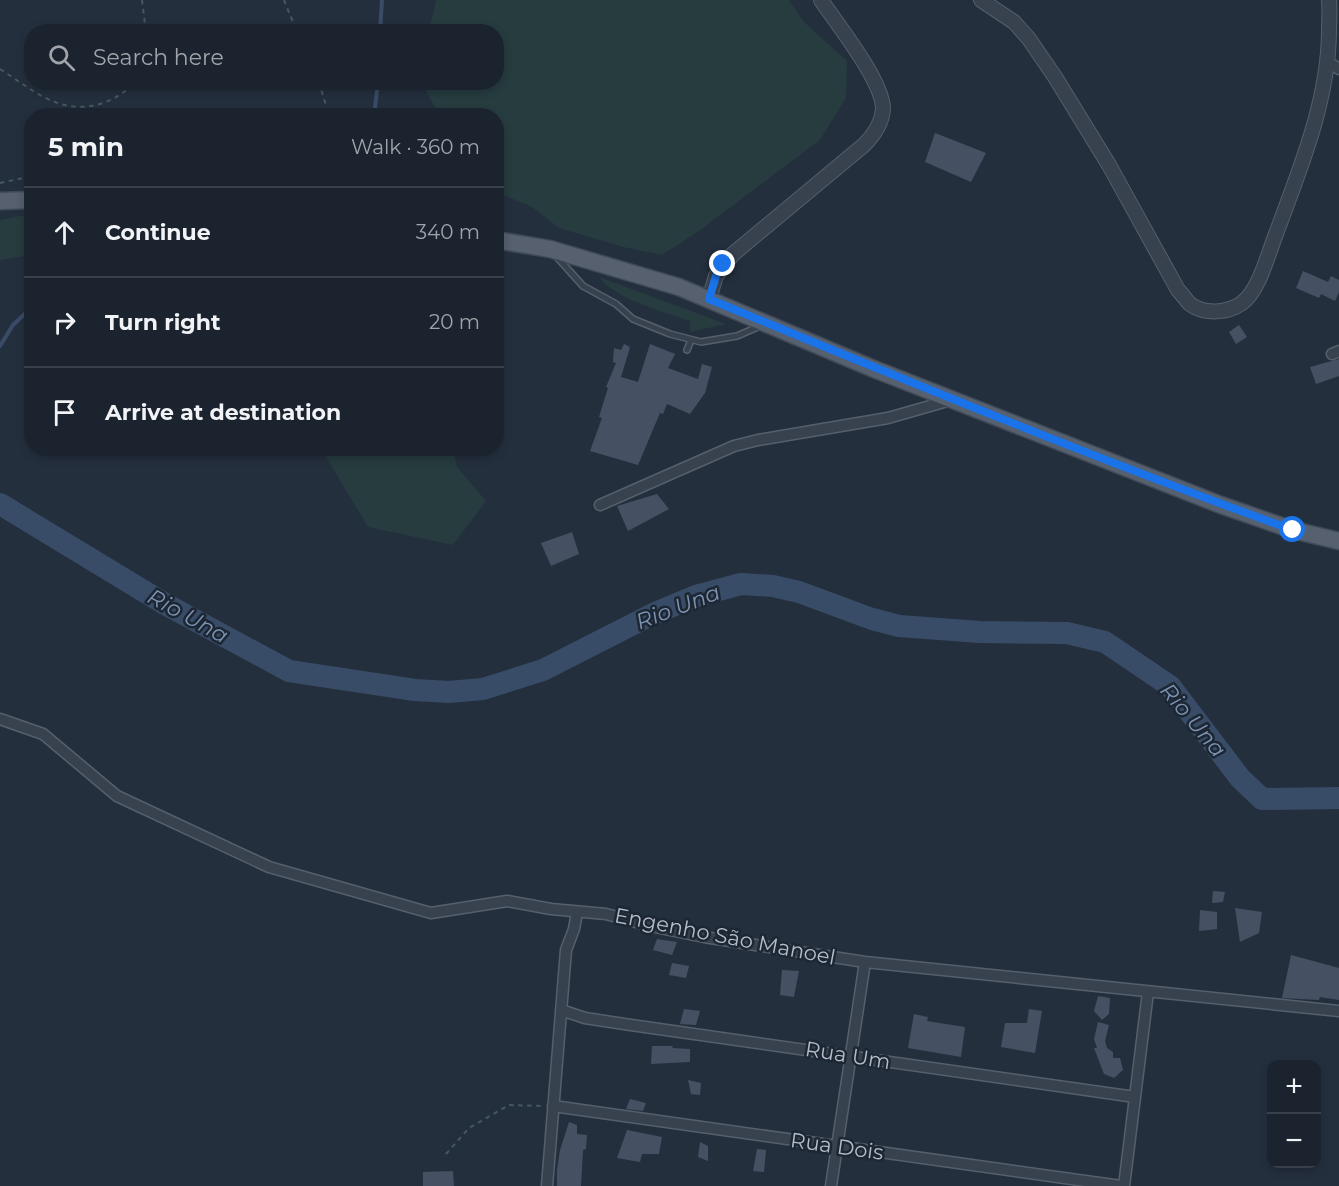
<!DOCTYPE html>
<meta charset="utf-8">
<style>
body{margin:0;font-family:Montserrat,sans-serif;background:#242b36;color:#f1f3f6}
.controls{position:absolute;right:18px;bottom:18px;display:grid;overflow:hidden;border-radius:12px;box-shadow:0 3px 9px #0003}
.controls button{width:54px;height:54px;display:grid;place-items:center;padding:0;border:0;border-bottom:2px solid #39404a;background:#1b232e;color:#f1f3f6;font:30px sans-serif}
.stop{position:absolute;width:18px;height:18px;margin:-14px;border:4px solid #1a73e8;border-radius:50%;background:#fff}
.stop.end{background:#1a73e8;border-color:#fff;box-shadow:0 2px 6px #0008}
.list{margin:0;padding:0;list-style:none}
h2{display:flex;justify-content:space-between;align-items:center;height:78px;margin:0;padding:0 24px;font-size:26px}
h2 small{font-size:20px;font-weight:400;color:#a0a4aa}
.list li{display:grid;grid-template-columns:39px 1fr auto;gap:18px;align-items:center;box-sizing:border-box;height:90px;padding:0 24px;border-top:2px solid #39404a}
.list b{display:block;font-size:22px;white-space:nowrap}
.list em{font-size:20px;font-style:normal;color:#a0a4aa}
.icon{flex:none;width:33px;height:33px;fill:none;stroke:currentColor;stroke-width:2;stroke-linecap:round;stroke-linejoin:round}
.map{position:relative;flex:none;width:1339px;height:1186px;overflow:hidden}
.search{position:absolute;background:#1b232e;box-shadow:0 3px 9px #0003;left:24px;top:24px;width:480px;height:66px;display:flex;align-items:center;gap:15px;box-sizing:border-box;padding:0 21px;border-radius:24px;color:#a0a4aa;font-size:22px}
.panel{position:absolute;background:#1b232e;box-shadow:0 3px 9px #0003;left:24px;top:108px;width:480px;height:348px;border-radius:24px}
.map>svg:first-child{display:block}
.green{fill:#263c3f}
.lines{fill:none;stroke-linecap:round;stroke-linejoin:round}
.stream{stroke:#394c67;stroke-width:4}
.river{stroke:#394c67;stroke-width:22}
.building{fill:#455162}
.service-casing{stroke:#565f6c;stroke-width:8}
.minor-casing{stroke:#565f6c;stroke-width:13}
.tertiary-casing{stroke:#565f6c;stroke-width:16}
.primary-casing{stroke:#414a57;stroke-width:19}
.path{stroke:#44595c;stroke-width:2;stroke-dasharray:4.5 4.5;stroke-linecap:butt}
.service{stroke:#38414e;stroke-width:5}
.minor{stroke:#38414e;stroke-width:10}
.tertiary{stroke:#38414e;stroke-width:14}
.primary{stroke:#56606e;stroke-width:16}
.route{stroke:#1a73e8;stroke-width:8}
.labels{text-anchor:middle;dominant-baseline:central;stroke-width:5;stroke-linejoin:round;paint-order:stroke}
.street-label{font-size:21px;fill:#b4bcc9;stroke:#1d2633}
.water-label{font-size:22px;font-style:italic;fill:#7c92b1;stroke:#1d2633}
</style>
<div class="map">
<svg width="1339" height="1186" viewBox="0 0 1339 1186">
<rect width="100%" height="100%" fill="#242f3e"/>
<path class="green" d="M436 0H789L804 22 847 61 846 98 820 140 699 231 662 255 623 247 559 228 532 207 497 192 496 116 439 115 422 83 496 82V32L429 31Z
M31 214V255L0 260V220Z
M599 277 726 324 690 332V321C664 312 616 300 599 277Z
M321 449H453L457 467 486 501 453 545 368 527Z"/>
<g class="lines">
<path class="stream" d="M380 32 382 0
M374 116 378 82
M0 346 13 325 32 307"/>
<path class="river" d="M0 504 165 604 289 671 415 690 449 692 483 689 543 670 653 614 696 596 741 584 773 586 799 592 872 619 899 626 980 632 1067 633 1105 642 1170 686 1240 778 1262 799 1339 798"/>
</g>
<path class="building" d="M935 133 986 153 971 182 925 162Z
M1303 271 1328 282 1331 276 1339 280V292L1335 301 1321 294 1319 298 1296 288Z
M1239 325 1247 337 1236 344 1229 332Z
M624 344 630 347 621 377 638 382 650 344 675 354 668 368 698 379 702 364 712 367 705 393 690 414 667 404 663 414 660 413 638 465 590 451 602 418 599 417 608 388 606 387 616 363 613 362 614 348 621 350Z
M1339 359V376L1316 384 1310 367Z
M657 494 669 509 628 531 617 506Z
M572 532 579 554 551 566 541 543Z
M1213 891 1225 892 1223 902 1212 903Z
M1235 908 1262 912 1259 933 1240 942Z
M1200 910 1217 912V929L1199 931Z
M657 939 677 942 672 955 653 950Z
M1291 955 1339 968V1000L1320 997 1319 1000 1282 998Z
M672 963 689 966 686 978 669 975Z
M782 970 799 971 794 997 780 995Z
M1098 996 1110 998 1109 1014 1102 1020 1094 1011Z
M684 1009 700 1011 696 1025 680 1024Z
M1029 1009 1042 1011 1035 1053 1001 1047 1005 1023H1027Z
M914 1014 928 1017 927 1021 965 1027 961 1057 908 1048Z
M1098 1022 1109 1025 1105 1041 1107 1048 1113 1052V1058H1120L1123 1070 1114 1078 1104 1074 1094 1048H1097L1094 1039Z
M652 1046H673L672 1048 690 1049V1062L651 1064Z
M688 1080 701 1083 700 1095 691 1094Z
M630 1099 646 1103 643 1111 626 1109Z
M569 1122 577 1125V1134L587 1135 586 1149 583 1150 581 1186H557V1170L560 1150Z
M627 1130 662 1137 659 1154H642L640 1162 617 1158Z
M700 1142 708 1146V1161L698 1157Z
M757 1149 766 1150 764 1172 753 1171Z
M453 1171 454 1186H423V1172Z"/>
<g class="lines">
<defs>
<path id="service" d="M556 256 583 286 616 304 633 319 670 334 701 342 737 336 760 326
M687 350 691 340"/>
<path id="minor" d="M1328 62 1339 69
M1332 354 1339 351
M600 505 734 446 758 440 888 418 951 400
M0 719 43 734 117 796 269 867 431 913 507 901 551 909 606 914 655 927 704 937 865 962 1339 1011
M561 1010 585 1018 631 1025 1135 1097
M553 1106 1121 1186
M547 1186 566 950 574 929 577 912
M831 1186 865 962
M1124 1186 1148 992"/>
<path id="tertiary" d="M981 0 1014 22 1029 39 1055 77 1109 165 1178 290C1182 294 1186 300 1190 304 1204 315 1228 313 1242 303 1259 291 1268 254 1276 234 1300 168 1328 103 1329 32 1329 21 1330 11 1329 0
M709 299 716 276 733 254 864 145C874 135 882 124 883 109 883 81 837 24 821 0"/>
<path id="primary" d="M0 201 32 200
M496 240 550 249 679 287 874 369 1221 505 1293 530 1339 541"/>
</defs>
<use href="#service" class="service-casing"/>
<use href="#minor" class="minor-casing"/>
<use href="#tertiary" class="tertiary-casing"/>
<use href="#primary" class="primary-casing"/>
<path class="path" d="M142 0 146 32
M284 0 297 32
M0 69C33 90 61 117 103 103 116 98 125 93 134 82
M319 82 329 116
M0 183 32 176
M446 1154 469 1128 509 1105 541 1106"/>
<use href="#service" class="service"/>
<use href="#minor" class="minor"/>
<use href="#tertiary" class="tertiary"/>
<use href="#primary" class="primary"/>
</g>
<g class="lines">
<path class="route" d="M723 264 716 276 709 299C902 379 1096 459 1293 530"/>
</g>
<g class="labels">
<g class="street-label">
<text transform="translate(725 936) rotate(11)">Engenho São Manoel</text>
<text transform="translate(848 1055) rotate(9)">Rua Um</text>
<text transform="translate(837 1146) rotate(8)">Rua Dois</text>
</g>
<g class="water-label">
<text transform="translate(678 607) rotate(-21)">Rio Una</text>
<text transform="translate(188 616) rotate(29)">Rio Una</text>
<text transform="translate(1193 720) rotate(50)">Rio Una</text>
</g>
</g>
</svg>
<div class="controls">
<button>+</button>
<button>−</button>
</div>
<div class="stop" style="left:1293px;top:530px"></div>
<div class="stop end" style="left:723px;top:264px"></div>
<div class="search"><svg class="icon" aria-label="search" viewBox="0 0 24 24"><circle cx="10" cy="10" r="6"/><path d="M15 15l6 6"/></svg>Search here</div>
<section class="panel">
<h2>5 min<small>Walk · 360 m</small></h2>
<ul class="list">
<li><svg class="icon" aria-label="ahead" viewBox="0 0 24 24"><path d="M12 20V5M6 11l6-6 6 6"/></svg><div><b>Continue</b></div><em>340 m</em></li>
<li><svg class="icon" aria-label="right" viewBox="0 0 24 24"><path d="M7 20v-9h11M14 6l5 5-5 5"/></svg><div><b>Turn right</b></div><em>20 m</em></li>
<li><svg class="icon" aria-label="arrive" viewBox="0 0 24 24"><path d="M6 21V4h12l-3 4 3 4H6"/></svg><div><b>Arrive at destination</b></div></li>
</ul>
</section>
</div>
